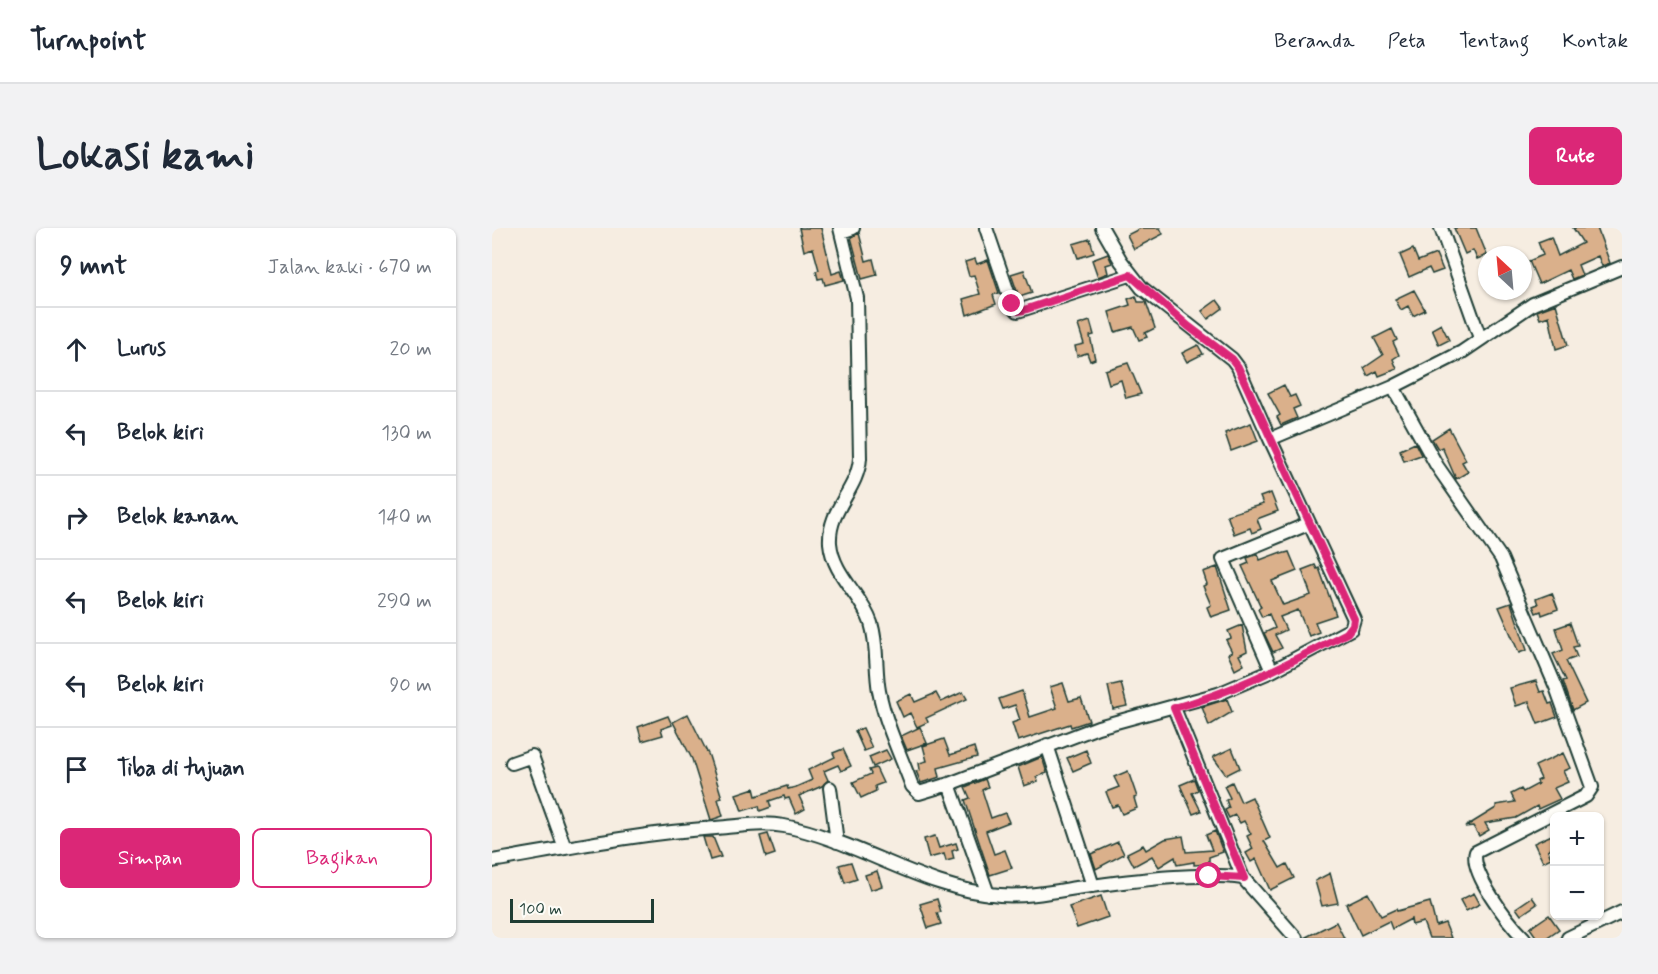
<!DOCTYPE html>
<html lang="id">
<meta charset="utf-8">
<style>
body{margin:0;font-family:Mynerve,sans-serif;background:#f2f2f3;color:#1f2937}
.controls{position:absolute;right:18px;bottom:18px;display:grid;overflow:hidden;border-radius:9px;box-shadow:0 2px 4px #0004}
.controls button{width:54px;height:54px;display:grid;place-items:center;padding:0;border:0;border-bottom:2px solid #e0e1e3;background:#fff;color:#1f2937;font:30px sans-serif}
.compass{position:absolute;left:986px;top:18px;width:54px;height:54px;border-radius:50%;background:#fff;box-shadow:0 2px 4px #0004;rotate:334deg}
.scale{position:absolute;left:18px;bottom:15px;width:144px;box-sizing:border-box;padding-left:6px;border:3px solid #1f3d34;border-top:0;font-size:16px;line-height:21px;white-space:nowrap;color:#1f3d34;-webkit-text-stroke:4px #fdfcf7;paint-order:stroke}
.stop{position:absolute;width:18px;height:18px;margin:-14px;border:4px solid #db2777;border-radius:50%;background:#fff}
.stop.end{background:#db2777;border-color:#fff;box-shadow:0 2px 6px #0008}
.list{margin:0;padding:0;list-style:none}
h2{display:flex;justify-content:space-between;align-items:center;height:78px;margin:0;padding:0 24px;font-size:26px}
h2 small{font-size:20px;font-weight:400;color:#747a83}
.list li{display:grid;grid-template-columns:39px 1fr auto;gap:18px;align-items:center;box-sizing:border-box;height:84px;padding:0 24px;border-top:2px solid #e0e1e3}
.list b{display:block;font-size:22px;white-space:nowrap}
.list em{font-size:20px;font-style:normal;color:#747a83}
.actions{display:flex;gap:12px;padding:18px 24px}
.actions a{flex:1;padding:14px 0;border:2px solid #db2777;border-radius:9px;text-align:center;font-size:21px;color:#db2777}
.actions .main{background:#db2777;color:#fff}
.icon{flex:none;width:33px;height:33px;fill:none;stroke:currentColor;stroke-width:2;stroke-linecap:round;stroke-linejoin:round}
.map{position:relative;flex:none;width:1130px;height:710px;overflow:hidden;border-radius:9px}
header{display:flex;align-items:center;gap:36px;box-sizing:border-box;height:84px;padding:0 30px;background:#fff;border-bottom:2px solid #e0e1e3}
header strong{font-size:28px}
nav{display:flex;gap:33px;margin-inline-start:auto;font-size:21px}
.intro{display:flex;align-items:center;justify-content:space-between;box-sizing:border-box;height:144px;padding:0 36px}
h1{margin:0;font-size:42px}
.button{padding:15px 27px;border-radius:9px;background:#db2777;color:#fff;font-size:21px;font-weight:700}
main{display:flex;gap:36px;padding:0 36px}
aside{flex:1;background:#fff;border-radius:9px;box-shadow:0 2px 4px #0004}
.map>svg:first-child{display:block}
.building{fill:#dab08b;stroke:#1f3d34;stroke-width:1.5}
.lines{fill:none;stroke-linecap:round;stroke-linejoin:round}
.minor-casing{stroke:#1f3d34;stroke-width:16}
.minor{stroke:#fdfcf7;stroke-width:12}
.route{stroke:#db2777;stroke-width:8}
</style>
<header>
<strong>Turnpoint</strong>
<nav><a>Beranda</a><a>Peta</a><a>Tentang</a><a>Kontak</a></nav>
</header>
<div class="intro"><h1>Lokasi kami</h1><a class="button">Rute</a></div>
<main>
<aside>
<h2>9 mnt<small>Jalan kaki · 670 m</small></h2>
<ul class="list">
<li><svg class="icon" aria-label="ahead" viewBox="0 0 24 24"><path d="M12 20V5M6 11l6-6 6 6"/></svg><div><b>Lurus</b></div><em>20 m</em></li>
<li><svg class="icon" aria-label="left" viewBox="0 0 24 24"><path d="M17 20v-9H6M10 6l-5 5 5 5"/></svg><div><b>Belok kiri</b></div><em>130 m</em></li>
<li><svg class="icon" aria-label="right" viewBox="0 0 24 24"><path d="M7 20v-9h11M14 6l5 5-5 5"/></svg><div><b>Belok kanan</b></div><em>140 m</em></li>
<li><svg class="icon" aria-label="left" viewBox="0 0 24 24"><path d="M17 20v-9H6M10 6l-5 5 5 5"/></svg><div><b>Belok kiri</b></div><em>290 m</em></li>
<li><svg class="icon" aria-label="left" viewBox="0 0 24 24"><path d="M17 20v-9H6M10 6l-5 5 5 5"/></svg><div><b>Belok kiri</b></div><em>90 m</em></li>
<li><svg class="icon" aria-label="arrive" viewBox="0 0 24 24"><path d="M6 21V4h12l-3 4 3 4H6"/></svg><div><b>Tiba di tujuan</b></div></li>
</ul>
<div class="actions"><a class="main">Simpan</a><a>Bagikan</a></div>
</aside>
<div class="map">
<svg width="1130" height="710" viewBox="0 0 1130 710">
<rect width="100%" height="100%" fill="#f6ede1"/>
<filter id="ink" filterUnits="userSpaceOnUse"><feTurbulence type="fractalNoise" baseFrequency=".0167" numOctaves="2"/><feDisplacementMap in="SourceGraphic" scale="12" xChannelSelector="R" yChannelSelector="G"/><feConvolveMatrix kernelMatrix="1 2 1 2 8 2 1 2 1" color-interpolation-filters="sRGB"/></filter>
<g filter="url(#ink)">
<path class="building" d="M307 0H329L340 46 349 43 352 52 333 57 331 50 326 51 324 43 327 42 321 20 312 23Z
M649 0H668L671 6 642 21 635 7Z
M962 0H984L995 27 985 31 981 22 973 26Z
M1081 0H1105L1118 35 1110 38 1106 28 1086 37 1090 47 1080 51 1076 42 1047 56 1037 33 1051 27 1046 14 1059 9 1066 28 1091 15Z
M367 5 374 33 381 31 385 47 370 51 359 9Z
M598 11 602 25 586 30 581 16Z
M921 21 926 33 944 26 951 42 940 46 937 40 917 49 908 27Z
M616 26 620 35 614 37 616 45 606 49 600 32Z
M483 31 485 36 496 32 507 65 501 67 504 76 475 87 471 71 488 66 482 47 477 48 473 34Z
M532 42 540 65 527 69 519 46Z
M922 62 933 82 921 88 916 78 909 82 903 71Z
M644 68 646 74H654L663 100 653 105 655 109 647 112 641 99 623 104 617 84 638 77 636 71Z
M725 72 731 80 716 91 710 83Z
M1064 76 1076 117 1064 121 1057 88 1048 91 1045 83Z
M598 93 602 107 598 108 603 131 598 133 595 125 585 128 583 118 592 116 586 97Z
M949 96 957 112 947 117 940 101Z
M900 101 905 112 901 114 907 127 901 131 905 141 887 148 885 143 876 148 872 140 891 127 882 110Z
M706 117 711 126 695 134 690 125Z
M636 135 649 166 634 170 629 152 617 156 613 142Z
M792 157 798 169 803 167 808 178 801 181 805 190 789 197 785 189 788 187 776 165Z
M759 195 766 213 739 223 733 205Z
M957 200 974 232 970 234 976 244 964 251 950 219 946 221 940 211Z
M923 215 929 227 912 233 908 222Z
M779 265 786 283 765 291 769 301 760 305 758 300 742 306 735 287 771 276 768 269Z
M789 324V326L797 324 805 343 780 353 791 377 819 367 810 342 823 337 825 341 827 340 844 387 823 394 827 404 817 408 806 382 788 389 794 402 783 407 790 420 781 424 772 405 783 400 777 386 770 389 766 381 769 379 750 338 757 335 755 330 766 326 768 332Z
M725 339 739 382 719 389 715 379 719 377 711 358 715 356 711 344Z
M1060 365 1066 381 1050 387 1049 383 1044 385 1041 378 1046 376 1044 371Z
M1019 375 1035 422 1027 425 1007 379Z
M1078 395 1086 418 1081 419 1085 429 1074 433 1094 475 1081 482 1071 453 1074 452 1061 426 1071 422 1064 400Z
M750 397 755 423 747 427 752 437 743 442 736 426 740 424 734 412 739 410 736 403Z
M1044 453 1048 464 1052 463 1057 476 1060 475 1065 489 1046 496 1037 474 1024 478 1018 460Z
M571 455 577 473 589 470 597 493 579 499 578 496 526 513 520 495 528 492 523 477 511 481 507 471 530 463 538 489 565 480 558 459Z
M629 455 635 478 621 481 616 458Z
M471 464 475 471 434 490 436 494 425 499 418 485 411 489 404 473 419 466 423 474 444 465 449 474Z
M735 471 740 484 717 498 710 479Z
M196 486 217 528 230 570 226 571 231 588 219 592 200 531 181 494Z
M176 488 180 497 169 501 171 507 150 513 146 499Z
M428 499 435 515 415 522 409 508Z
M371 500 380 520 372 523 363 503Z
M452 511 458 527 482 519 485 529 446 540 448 549 429 555 424 543 428 542 427 535 435 533 431 518Z
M740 520 748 540 734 547 721 529Z
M351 521 359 538 349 543 346 537 332 543 336 552 330 558 307 568 313 581 304 586 297 570 293 571 292 568 277 573 279 579 268 583 267 578 250 583 244 566 262 560 264 568 295 558 296 561 304 559 320 552 316 542 343 529 341 525Z
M394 522 399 531 381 539 377 529Z
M594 522 599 535 581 543 575 530Z
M1071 525 1078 540 1071 543 1076 554 1062 560 1068 571 1046 581 1045 578 1024 590 993 595 997 602 987 608 981 598 973 599 1004 580V577L1023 574 1019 566 1029 561 1031 564 1046 556 1045 553 1049 551 1043 538Z
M550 529 555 545 544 549 546 553 532 558 526 539Z
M384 540 391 555 383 558 384 563 369 570 361 554 379 546 377 542Z
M636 543 645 569 642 570 645 580 630 586 626 577 620 579 614 564 627 559 622 549Z
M493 551 496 559 490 562 499 590 513 585 517 594 494 603 502 626 513 622 520 640 498 647 473 572 478 570 473 559Z
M702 551 706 562 700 565 709 583 701 586 688 557Z
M740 554 749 574 760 569 778 610 772 613 788 640 795 636 802 650 778 662 764 631 759 634 754 625 761 621 755 608 759 606 752 593 748 595 743 587 737 590 733 582 737 580 734 572 738 570 732 558Z
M723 603 731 624 717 629V636L702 637V634L685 637 683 629 667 639 660 628 642 638 635 625 651 617 654 622 673 611 691 608 694 624 720 622 714 607Z
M276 606 283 626 274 629 268 608Z
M1062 606V618L1056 622 1059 630 1051 634 1042 615Z
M443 608 447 620 464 615 466 621 460 623 462 631 454 633 452 626 437 630 432 611Z
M211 609H221L229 629 218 632Z
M626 614 632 626 604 641 599 626Z
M359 634 365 651 353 655 347 637Z
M385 643 390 658 378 662 373 647Z
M838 645 846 675 830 678 823 653Z
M876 665 889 688 904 681 905 683 938 674 944 698 953 695 959 710H937L931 694 920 697 919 691 900 701 897 693 869 707 854 676Z
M982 665 988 676 974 683 968 672Z
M609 668 616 689 585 700 577 679Z
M1040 669 1045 676 1029 687 1024 680Z
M445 671 449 684 445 685 449 696 436 700 428 676Z
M1057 687 1067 701 1054 710H1045L1038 700Z
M844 694 852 710H812Z"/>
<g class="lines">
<defs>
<path id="minor" d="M348 0 365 70 368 230C366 262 336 281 338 315 341 347 369 366 379 395 386 417 383 441 387 463 393 495 409 528 420 558L427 565 457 556
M494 0 520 76 526 83 638 47
M610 0 629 33 650 60 740 131 746 139 778 211
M949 0 988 110
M349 4 361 0
M780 443 731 331 816 296
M682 480 751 650
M555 517 601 658
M20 535 40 528 73 620
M338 560 345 614
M0 633C75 620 148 605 224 600 246 598 270 594 292 598 366 612 432 662 508 667 533 669 559 664 584 660 632 654 705 643 751 650L804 710
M496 666 457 556 606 499 726 466 780 443 859 401 862 391 778 211 901 159
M1032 710C1017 695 977 644 984 624L1094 568 1100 559 1064 459 1009 330 945 238 901 159 970 124 1041 76 1130 39
M1076 710 1130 684"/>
</defs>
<use href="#minor" class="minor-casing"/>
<use href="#minor" class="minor"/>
</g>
</g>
<g class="lines" filter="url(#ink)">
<path class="route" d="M520 76 526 83 532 82 638 47 696 98 740 131 746 139 862 391 861 397 855 405C798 434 743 464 682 480L752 650 717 648"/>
</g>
</svg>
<div class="controls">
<button>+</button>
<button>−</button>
</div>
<svg class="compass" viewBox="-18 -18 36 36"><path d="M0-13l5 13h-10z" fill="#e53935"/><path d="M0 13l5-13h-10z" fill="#747a83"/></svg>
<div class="scale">100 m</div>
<div class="stop" style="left:717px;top:648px"></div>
<div class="stop end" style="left:520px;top:76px"></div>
</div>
</main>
